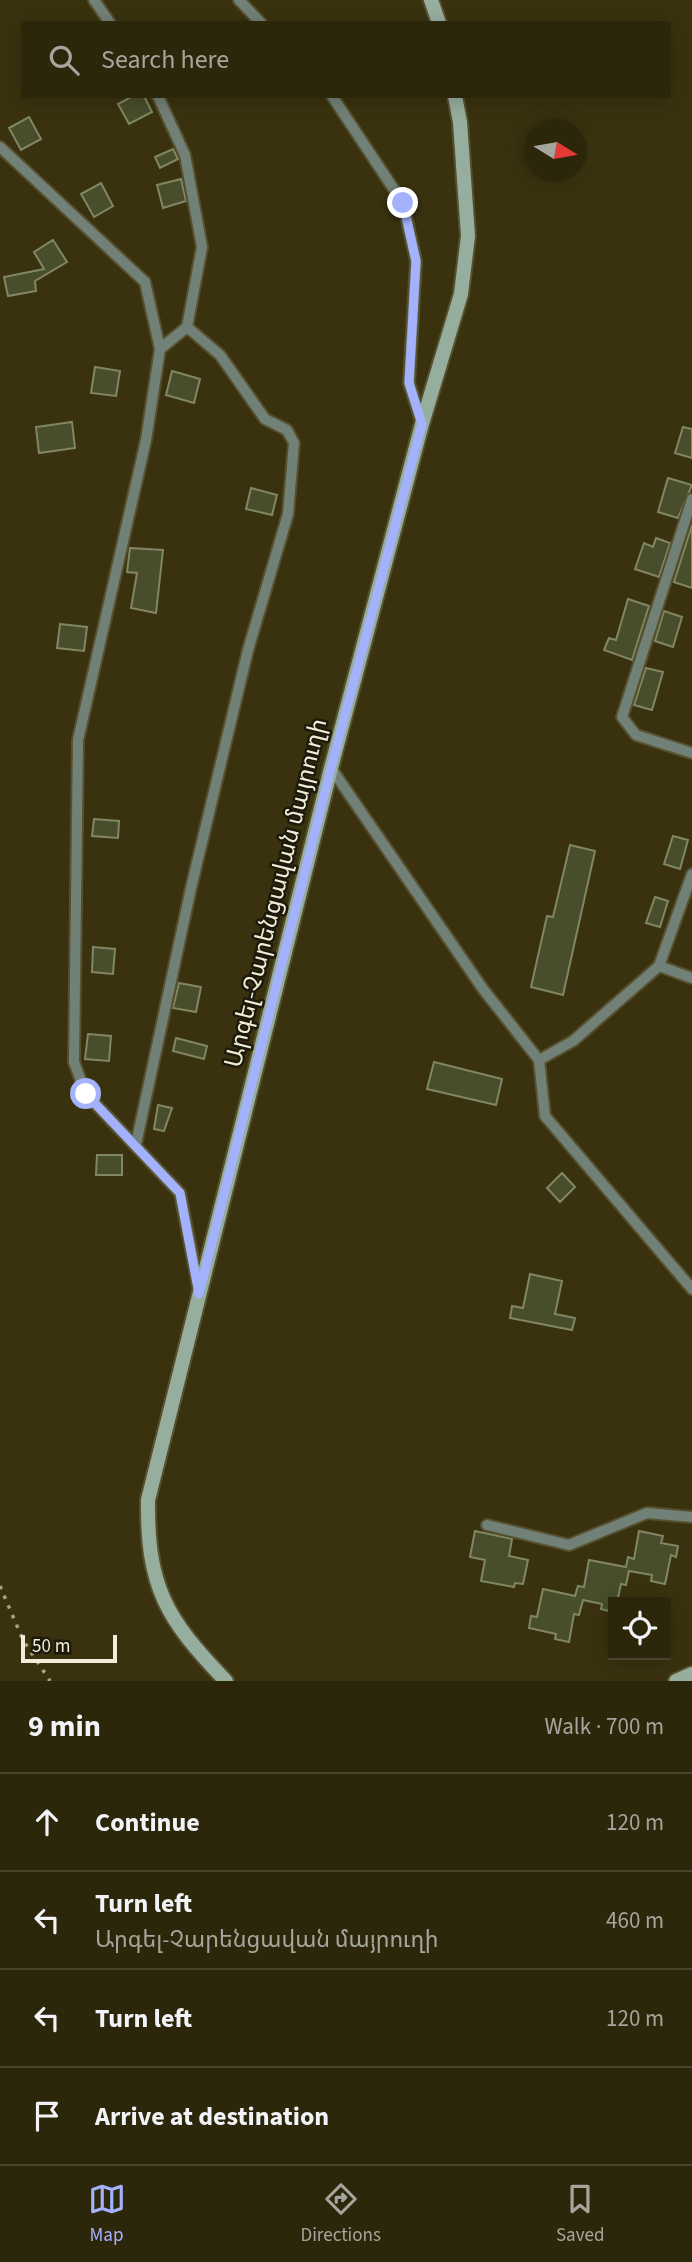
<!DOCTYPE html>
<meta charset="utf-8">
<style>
body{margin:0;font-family:"Source Sans 3","Noto Sans Armenian",sans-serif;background:#342e14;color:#f1f3f6}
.controls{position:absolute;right:21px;bottom:21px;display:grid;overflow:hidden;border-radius:0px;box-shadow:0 4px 18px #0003}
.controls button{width:63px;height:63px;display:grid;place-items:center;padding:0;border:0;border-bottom:2px solid #48432c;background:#2c260b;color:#f1f3f6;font:35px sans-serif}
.compass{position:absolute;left:524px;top:119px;width:63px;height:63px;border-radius:50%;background:#2c260b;box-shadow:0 4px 18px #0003;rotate:101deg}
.scale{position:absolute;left:21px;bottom:18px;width:96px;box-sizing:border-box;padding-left:7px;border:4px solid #f1edd9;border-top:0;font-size:19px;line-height:24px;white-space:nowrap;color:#f1edd9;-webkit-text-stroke:5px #1d1a0b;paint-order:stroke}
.stop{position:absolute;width:21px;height:21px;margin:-16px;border:5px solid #a4b1fc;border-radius:50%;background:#fff}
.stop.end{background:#a4b1fc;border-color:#fff;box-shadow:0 2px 7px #0008}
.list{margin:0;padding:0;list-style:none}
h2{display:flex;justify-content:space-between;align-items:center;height:91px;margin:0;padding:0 28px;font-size:30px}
h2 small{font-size:23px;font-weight:400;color:#a6a59d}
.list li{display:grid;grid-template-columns:46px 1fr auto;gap:21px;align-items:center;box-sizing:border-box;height:98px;padding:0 28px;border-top:2px solid #48432c}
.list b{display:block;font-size:26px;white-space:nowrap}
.list p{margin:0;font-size:23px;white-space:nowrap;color:#a6a59d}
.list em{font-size:23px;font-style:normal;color:#a6a59d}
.icon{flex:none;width:38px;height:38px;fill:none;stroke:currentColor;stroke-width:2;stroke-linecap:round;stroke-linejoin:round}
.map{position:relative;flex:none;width:692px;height:1681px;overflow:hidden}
.search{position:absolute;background:#2c260b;box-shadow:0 4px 18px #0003;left:21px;right:21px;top:21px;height:77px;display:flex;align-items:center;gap:18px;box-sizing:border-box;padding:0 24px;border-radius:0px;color:#a6a59d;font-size:26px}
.sheet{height:483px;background:#2c260b}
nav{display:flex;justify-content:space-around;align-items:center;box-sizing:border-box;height:98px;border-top:2px solid #48432c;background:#2c260b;font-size:19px;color:#a6a59d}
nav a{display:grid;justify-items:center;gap:4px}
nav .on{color:#a4b1fc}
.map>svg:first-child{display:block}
.building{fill:#484d2b;stroke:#808762;stroke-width:2}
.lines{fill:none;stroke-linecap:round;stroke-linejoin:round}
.street-casing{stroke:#57502f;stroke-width:14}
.secondary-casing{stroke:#57502f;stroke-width:18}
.street{stroke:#728177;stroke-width:10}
.secondary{stroke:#96ae9e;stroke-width:14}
.rail{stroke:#a7a288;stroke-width:3.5;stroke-dasharray:3.5 7;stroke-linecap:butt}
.route{stroke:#a4b1fc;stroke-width:9}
.labels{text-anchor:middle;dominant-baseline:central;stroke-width:5;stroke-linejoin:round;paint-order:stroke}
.street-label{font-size:24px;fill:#f1edd9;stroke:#1d1a0b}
</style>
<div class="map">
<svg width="692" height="1681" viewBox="0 0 692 1681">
<rect width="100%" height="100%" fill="#3a320f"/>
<path class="building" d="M133 96H144L152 112 129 124 118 104Z
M29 117 41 139 21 150 9 128Z
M173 149 178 159 160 168 155 157Z
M181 179 186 201 163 208 157 185Z
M101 183 113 206 94 217 81 194Z
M53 240 67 262 35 281 36 291 8 296 4 277 44 269 34 252Z
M95 367 120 371 116 396 91 393Z
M172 371 200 379 194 403 166 395Z
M72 422 75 448 39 453 36 427Z
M683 427 692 429V458L675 453Z
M668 478 692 485 678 518 658 512Z
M251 488 277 495 272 515 246 509Z
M692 525V588L674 582Z
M656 538 670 543 659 577 635 569 644 543 653 547Z
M130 548 163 550 156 613 131 608 137 573 127 572Z
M628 599 649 606 632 660 604 650 609 638 616 640Z
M664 611 682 617 673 647 655 641Z
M60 624 87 627 84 651 57 648Z
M646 668 663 672 652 710 634 705Z
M94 819 119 821 118 838 92 836Z
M673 836 688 840 680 869 664 864Z
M570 845 595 851 563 995 531 987 547 916 553 917Z
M655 897 668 901 660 927 646 923Z
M93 947 115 949 113 974 92 972Z
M179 983 201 987 196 1012 173 1008Z
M88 1034 111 1036 109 1061 85 1059Z
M176 1038 207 1046 204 1059 173 1051Z
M434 1062 502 1079 496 1105 427 1089Z
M158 1105 172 1108 164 1131 154 1129Z
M97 1155H122V1175H96Z
M562 1173 575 1187 560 1202 547 1188Z
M530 1274 562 1281 555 1314 575 1318 572 1330 510 1318 512 1306 523 1308Z
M475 1531 512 1539 509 1556 528 1560 523 1584 515 1583 514 1587 481 1581 485 1560 470 1557Z
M639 1531 663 1536 661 1543 678 1546 676 1557 671 1555 665 1584 651 1581 652 1575 629 1571 626 1585 621 1584 617 1602H613V1612L601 1609 602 1604 583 1600 579 1615 574 1614 569 1642 555 1639 556 1634 529 1628 531 1616 537 1617 543 1589 575 1596 578 1586 584 1587 589 1560 626 1567 628 1557 634 1559Z"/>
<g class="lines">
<defs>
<path id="street" d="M94 0 110 23
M239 0 261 23
M158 96 185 155 202 247 187 327 160 349
M332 96 403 203 416 261 409 383 422 424
M0 147 145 282 160 349 146 440 78 740 74 1062 86 1094 180 1193 199 1291
M692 499 622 717 636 735 692 753
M331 768 483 989 539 1060 545 1116 692 1289
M659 966 692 978
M539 1060 573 1041 659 966 692 874
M136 1144 191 888 248 650 288 514 294 443 287 430 265 419 220 355 187 327
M487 1525 569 1545 647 1513 692 1517"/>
<path id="secondary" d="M431 0 439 23
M226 1681C166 1619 147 1587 148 1500L331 768 422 424 461 294 468 236 460 122 455 96
M676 1681 692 1674"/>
</defs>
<use href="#street" class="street-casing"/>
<use href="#secondary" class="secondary-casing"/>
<use href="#street" class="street"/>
<use href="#secondary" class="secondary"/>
<path class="rail" d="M0 1586 23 1640 50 1681"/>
</g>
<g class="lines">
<path class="route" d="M86 1094 180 1193 199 1294 331 768 422 424 409 383 416 261 403 203"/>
</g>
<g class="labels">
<g class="street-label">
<text transform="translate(276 893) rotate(-76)">Արգել-Չարենցավան մայրուղի</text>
</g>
</g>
</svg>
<div class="controls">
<button><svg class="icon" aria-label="locate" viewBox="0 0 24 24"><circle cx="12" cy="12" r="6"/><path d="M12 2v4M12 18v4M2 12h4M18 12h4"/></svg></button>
</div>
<svg class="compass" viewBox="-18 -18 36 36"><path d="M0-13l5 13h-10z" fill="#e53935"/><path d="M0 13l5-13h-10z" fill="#a6a59d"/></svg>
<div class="scale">50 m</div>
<div class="stop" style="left:86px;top:1094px"></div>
<div class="stop end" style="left:403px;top:203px"></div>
<div class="search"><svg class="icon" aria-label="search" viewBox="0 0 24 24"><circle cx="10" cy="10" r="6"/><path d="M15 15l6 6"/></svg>Search here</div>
</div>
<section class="sheet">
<h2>9 min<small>Walk · 700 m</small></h2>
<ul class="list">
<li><svg class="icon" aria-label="ahead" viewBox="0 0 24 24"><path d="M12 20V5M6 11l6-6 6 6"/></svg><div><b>Continue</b></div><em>120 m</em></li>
<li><svg class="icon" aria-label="left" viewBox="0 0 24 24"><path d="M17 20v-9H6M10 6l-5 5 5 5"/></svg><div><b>Turn left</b><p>Արգել-Չարենցավան մայրուղի</p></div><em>460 m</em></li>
<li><svg class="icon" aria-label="left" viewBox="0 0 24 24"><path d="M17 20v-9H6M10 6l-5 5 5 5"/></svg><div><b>Turn left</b></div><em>120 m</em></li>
<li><svg class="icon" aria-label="arrive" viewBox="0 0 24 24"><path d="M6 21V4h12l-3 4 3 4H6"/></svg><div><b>Arrive at destination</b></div></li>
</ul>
</section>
<nav>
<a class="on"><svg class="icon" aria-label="map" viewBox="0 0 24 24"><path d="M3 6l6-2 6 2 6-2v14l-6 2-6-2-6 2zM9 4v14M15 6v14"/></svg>Map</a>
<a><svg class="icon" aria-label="directions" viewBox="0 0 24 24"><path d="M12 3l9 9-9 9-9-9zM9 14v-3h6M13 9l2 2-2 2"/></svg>Directions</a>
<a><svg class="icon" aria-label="saved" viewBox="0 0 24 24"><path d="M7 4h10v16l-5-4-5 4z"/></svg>Saved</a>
</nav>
